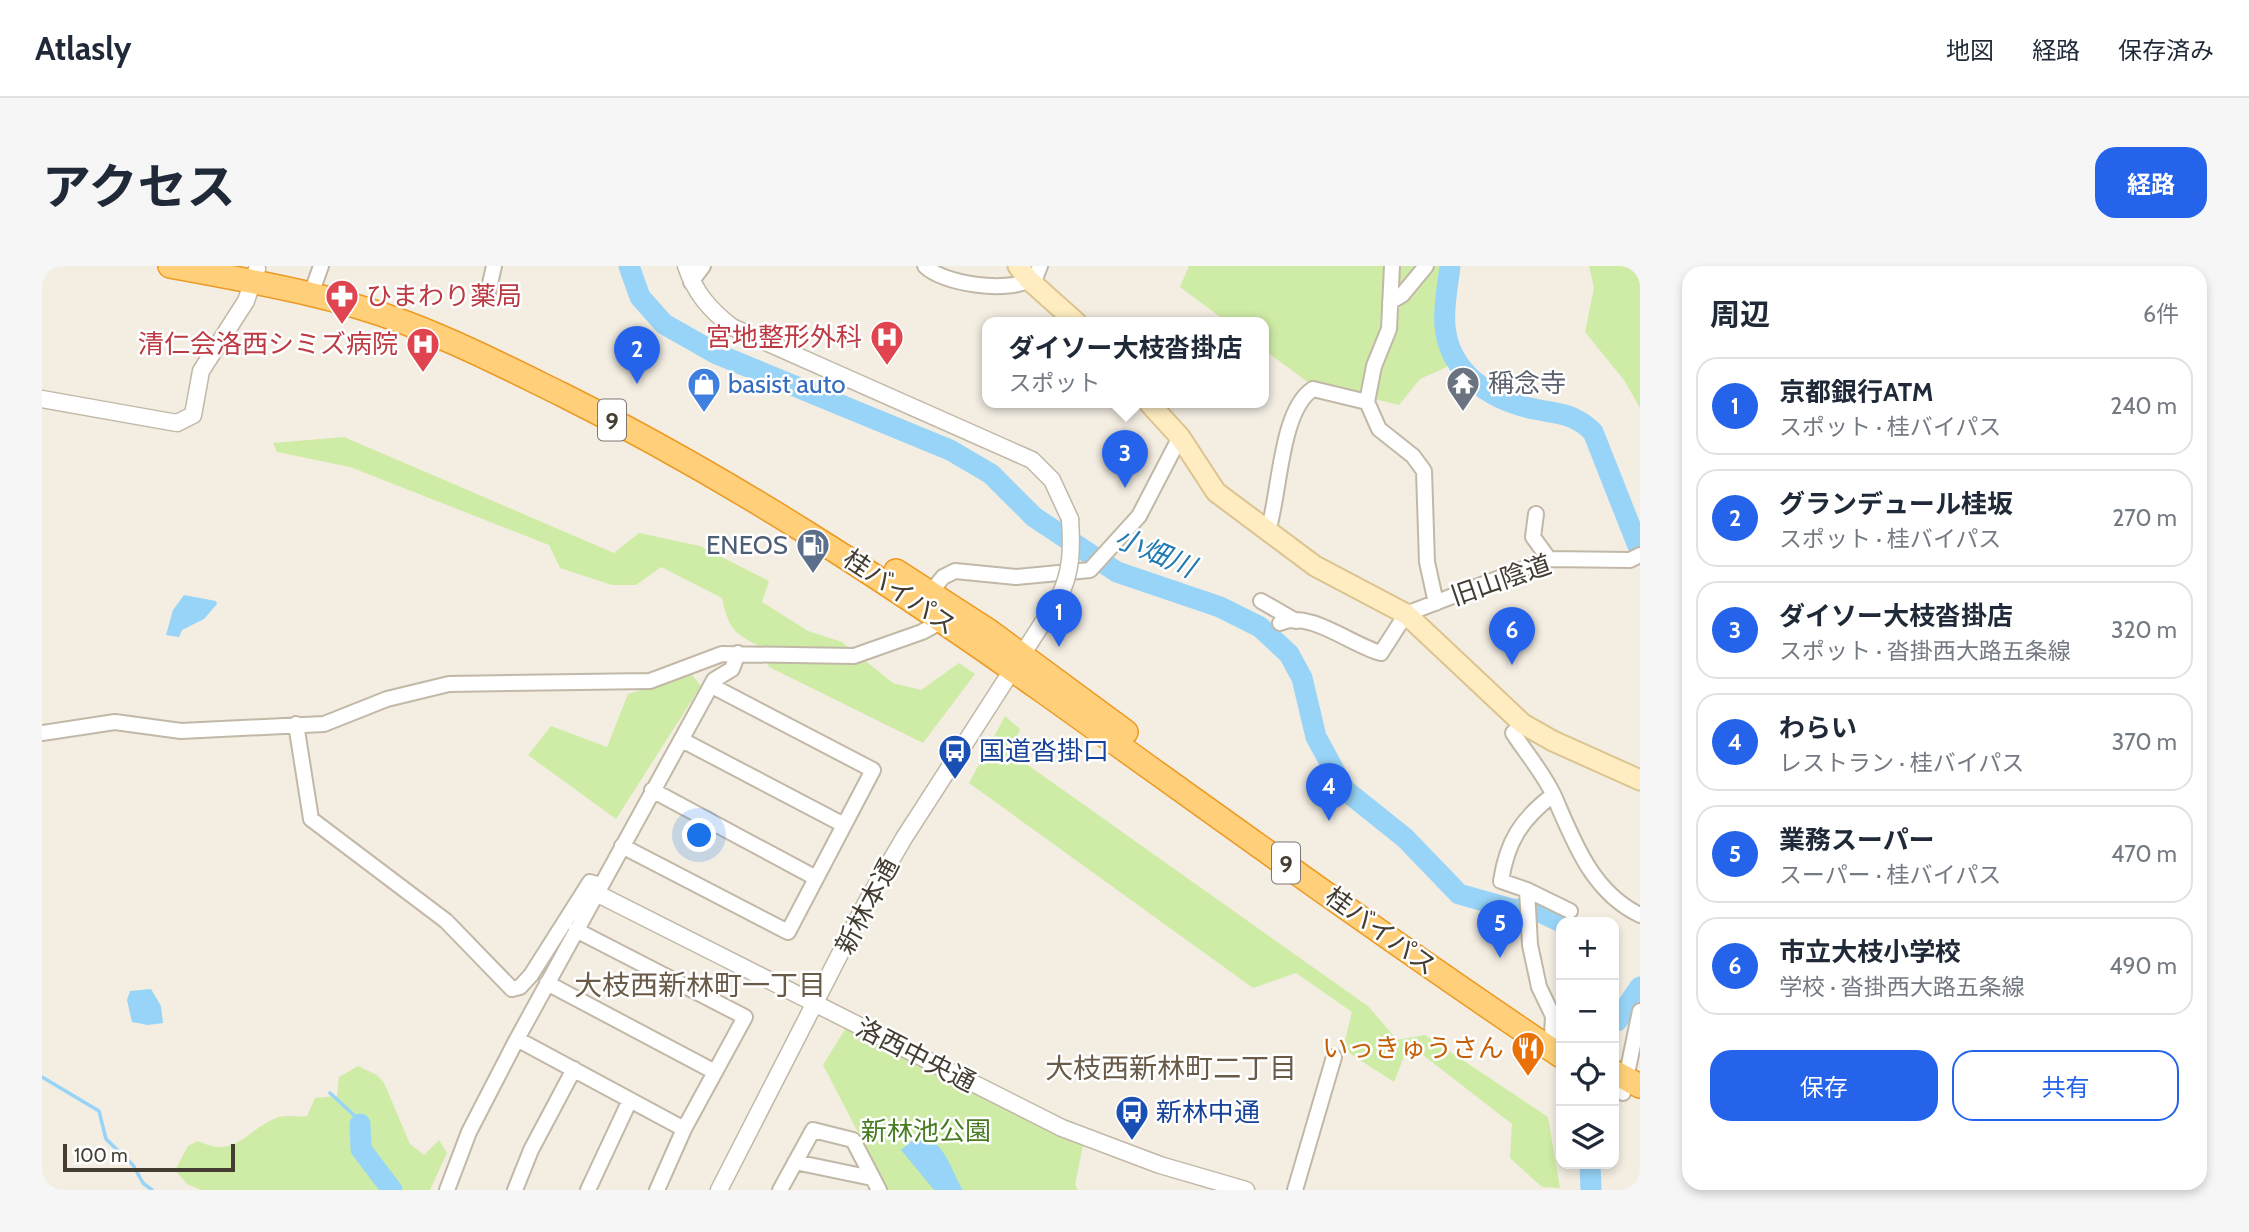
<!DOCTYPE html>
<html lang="ja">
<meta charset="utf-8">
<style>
body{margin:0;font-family:Cabin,"Noto Sans JP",sans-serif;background:#f6f6f7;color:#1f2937}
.controls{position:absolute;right:21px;bottom:21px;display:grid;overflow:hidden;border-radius:14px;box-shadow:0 4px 10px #0003}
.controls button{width:63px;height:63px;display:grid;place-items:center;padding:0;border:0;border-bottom:2px solid #e0e1e3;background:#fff;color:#1f2937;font:35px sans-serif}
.scale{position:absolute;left:21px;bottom:18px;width:172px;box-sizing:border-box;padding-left:7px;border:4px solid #453d32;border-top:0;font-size:19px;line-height:24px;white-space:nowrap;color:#453d32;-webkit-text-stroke:5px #fff;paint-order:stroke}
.you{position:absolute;left:658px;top:570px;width:24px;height:24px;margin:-18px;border:5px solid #fff;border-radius:50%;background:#1a73e8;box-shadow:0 0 0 10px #1a73e833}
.badge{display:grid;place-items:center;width:46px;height:46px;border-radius:50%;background:#2563eb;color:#fff;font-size:23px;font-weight:700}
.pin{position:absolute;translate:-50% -58px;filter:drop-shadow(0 2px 4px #0008)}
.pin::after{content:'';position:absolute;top:37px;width:24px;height:21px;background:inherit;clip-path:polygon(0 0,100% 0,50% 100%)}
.popup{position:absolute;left:940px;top:51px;width:287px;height:91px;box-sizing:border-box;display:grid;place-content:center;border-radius:14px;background:#fff;filter:drop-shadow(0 2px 5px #0005);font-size:23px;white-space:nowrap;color:#747a83}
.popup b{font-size:26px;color:#1f2937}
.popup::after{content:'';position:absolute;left:50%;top:100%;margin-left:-14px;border:14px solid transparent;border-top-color:#fff}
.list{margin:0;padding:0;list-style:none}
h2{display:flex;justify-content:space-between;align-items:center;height:91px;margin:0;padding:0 28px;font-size:30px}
h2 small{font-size:23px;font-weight:400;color:#747a83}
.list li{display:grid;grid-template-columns:46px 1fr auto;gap:21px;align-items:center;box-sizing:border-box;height:98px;margin:0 14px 14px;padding:0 14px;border:2px solid #e0e1e3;border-radius:21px}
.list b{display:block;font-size:26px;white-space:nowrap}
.list p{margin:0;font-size:23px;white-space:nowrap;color:#747a83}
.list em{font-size:23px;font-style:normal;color:#747a83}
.actions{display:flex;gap:14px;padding:21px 28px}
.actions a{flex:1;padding:16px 0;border:2px solid #2563eb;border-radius:21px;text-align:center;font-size:24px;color:#2563eb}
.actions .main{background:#2563eb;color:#fff}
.icon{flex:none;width:38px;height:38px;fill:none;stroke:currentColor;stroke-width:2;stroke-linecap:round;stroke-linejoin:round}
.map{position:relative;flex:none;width:1598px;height:924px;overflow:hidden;border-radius:21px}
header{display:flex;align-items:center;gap:42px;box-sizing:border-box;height:98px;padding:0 35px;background:#fff;border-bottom:2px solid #e0e1e3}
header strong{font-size:33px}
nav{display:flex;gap:38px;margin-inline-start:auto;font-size:24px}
.intro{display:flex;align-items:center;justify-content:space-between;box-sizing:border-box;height:168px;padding:0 42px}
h1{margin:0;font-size:49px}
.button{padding:18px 32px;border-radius:21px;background:#2563eb;color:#fff;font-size:24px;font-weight:700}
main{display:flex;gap:42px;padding:0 42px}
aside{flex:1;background:#fff;border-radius:21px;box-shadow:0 4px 10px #0003}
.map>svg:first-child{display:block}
.green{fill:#cfeca6}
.water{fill:#98d4f7}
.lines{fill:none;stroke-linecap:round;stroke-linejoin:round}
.stream{stroke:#98d4f7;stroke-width:3.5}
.river{stroke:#98d4f7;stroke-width:21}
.minor-casing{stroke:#c2b8a7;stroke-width:18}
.tertiary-casing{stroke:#c2b8a7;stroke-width:19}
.secondary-casing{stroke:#dbc48f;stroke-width:23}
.trunk-casing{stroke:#ec9a23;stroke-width:26}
.minor{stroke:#fff;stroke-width:14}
.tertiary{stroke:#fff;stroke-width:16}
.secondary{stroke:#ffedc1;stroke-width:19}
.trunk{stroke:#ffd079;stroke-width:23}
.tertiary-bridge-casing{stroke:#c2b8a7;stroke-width:19;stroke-linecap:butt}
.tertiary-bridge{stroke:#fff;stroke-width:16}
.labels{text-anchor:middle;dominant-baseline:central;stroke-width:5;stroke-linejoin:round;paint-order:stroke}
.shield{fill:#fff;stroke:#7d7770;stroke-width:2}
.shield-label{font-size:24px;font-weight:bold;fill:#453d32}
.health-label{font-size:26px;fill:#be3a42;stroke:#fff;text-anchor:end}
.worship-label{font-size:26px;fill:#5b616d;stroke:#fff;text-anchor:start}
.shop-label{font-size:26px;fill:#366cbe;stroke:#fff;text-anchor:start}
.service-label{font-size:26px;fill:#4e5e75;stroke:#fff;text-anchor:end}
.street-label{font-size:26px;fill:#453d32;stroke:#fff}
.transit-label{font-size:26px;fill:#164399;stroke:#fff;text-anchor:start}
.food-label{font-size:26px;fill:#c56008;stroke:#fff;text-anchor:end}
.park-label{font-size:26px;fill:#477c21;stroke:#fff}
.water-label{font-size:28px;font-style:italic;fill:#217ab2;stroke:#fff}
.neighbourhood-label{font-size:28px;fill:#695b48;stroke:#fff}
</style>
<header>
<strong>Atlasly</strong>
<nav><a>地図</a><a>経路</a><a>保存済み</a></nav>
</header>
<div class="intro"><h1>アクセス</h1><a class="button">経路</a></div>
<main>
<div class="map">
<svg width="1598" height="924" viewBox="0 0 1598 924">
<rect width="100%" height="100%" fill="#f3ede2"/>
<path class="green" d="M1147 0H1405L1409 99 1378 113 1357 139 1267 117 1221 83V56H1185L1138 21Z
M1547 0H1598V142L1582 114 1543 66 1552 22Z
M302 171 572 287 597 267 658 280 727 315 720 336 766 365 800 376 851 417 879 424 917 397 933 408 881 477 727 401 719 381C691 367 687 363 680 332L619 301 594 319H570L518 302 507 279 308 201 235 186 231 177Z
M650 409 659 420 574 553 486 489 509 460 565 481 586 428Z
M963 450 978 463 969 487 1327 741 1355 774 1383 769 1506 851 1518 922 1500 921 1468 892 1470 858 1381 789 1365 783 1352 816 1301 783 1310 746 1254 707 1211 722 927 517Z
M805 760 1041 879 1033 919 1036 924H846L781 799Z
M316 800 335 809 342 817 368 878 382 889 397 874 405 887 388 924H159L145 918 133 904 146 880 156 875C194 893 202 866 232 853 244 847 253 852 265 850L273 832 295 830 297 811Z"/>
<path class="water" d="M142 329 174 335 175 338 162 353 140 364 137 371 124 369 131 344Z
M109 723 119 740 121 757 106 759 90 756 85 734 88 725Z
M876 870C903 873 908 903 921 924H892L859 884Z"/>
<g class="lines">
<path class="stream" d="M0 811 57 845 64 873 91 899 101 917 110 924
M288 827 314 851 318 858"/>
<path class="river" d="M587 0 598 31 622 58 675 88 908 184 949 208 992 251 1075 306 1178 341 1218 361 1247 388 1260 412 1274 471 1303 524 1363 572 1417 628 1470 643 1496 645 1519 656
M1408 0C1406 19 1401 41 1403 60 1407 107 1449 134 1492 143 1516 148 1532 147 1551 166L1598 285
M1575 755 1598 721
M318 858 319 883 350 924
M1548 898 1549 924"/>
<defs>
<path id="minor" d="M883 0C901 18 965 27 987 14
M649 16 661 0
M991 18 998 0
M269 28 279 0
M445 31 452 0
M1348 36 1360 29 1384 0
M1325 136 1332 100 1347 63 1350 0
M1494 248 1491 271 1507 293
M1226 265C1238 228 1238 144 1271 123L1325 136 1337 163 1371 190 1382 205 1385 296 1394 337
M885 331 901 311 913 305 974 311 1048 304 1097 250 1138 171
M1219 335 1254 355
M1238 357C1266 343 1311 380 1339 387L1364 348 1507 293 1588 294 1598 289
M254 458 269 553 404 655 470 723 478 721 489 709 548 616 558 619
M1481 458 1471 467C1484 487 1502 508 1512 530 1532 576 1550 626 1598 649
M0 467 73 456 139 465 282 458 345 433 407 418 608 415 680 388 812 390 880 366 900 355
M640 474 802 559
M610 524 774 612
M580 580 746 666 831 504 670 420
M1485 624 1528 645
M534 664 703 751 642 863 615 924
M505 717 673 806
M475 773 642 863
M1504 780 1510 769 1511 750 1497 721 1488 679 1485 624 1459 615C1465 576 1479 553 1511 529
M1581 827 1598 745
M753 896 830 912
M405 924 427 866 475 773 672 414 690 403 696 387
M473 924 489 884 532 803
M546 924 588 834
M738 924 771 864 811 874 837 924
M1253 924 1292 791"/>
<path id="tertiary" d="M644 0C653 27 668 44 690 61L990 194 1010 214 1028 253
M0 133 135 157 151 149 159 105 204 35 215 3
M554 627 1020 862 1118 899 1204 924
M677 924 824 637 862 572 1016 333"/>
<path id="secondary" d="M976 0 987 14 1034 56
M1106 136 1138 171 1174 226 1273 300 1364 348 1481 458 1511 475 1598 514"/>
<path id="trunk" d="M128 0C208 15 288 28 364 57 417 77 468 103 519 128 689 213 847 316 1002 426 1173 548 1344 673 1519 790
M854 305 947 365 1084 466
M1572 806 1598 820"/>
</defs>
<use href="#minor" class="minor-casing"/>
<use href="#tertiary" class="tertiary-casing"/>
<use href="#secondary" class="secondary-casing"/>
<use href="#trunk" class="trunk-casing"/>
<use href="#minor" class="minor"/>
<use href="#tertiary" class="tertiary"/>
<use href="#secondary" class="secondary"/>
<use href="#trunk" class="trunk"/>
<defs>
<path id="tertiary-bridge" d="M1016 333C1030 307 1030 282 1028 253"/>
</defs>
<use href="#tertiary-bridge" class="tertiary-bridge-casing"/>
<use href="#tertiary-bridge" class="tertiary-bridge"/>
</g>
<defs>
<symbol id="pharmacy-pin" viewBox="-11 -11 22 30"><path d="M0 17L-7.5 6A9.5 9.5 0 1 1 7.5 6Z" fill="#e0444e" stroke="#fff"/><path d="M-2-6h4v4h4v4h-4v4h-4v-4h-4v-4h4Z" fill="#fff"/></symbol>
<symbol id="hospital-pin" viewBox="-11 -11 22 30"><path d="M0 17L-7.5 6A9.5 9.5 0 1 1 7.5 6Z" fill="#e0444e" stroke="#fff"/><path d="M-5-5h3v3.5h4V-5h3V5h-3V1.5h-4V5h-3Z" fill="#fff"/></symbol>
<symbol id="temple-pin" viewBox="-11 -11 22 30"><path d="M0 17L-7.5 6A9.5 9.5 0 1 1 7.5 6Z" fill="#6b7280" stroke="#fff"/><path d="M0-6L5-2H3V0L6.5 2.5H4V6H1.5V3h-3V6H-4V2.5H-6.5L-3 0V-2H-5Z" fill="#fff"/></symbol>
<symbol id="shop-pin" viewBox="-11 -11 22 30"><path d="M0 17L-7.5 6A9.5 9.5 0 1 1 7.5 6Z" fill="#3f7fe0" stroke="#fff"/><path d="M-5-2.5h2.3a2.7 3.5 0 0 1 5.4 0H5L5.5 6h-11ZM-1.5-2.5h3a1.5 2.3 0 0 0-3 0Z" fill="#fff"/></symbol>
<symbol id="fuel-pin" viewBox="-11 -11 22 30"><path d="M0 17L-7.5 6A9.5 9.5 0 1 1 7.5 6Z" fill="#5c6f8a" stroke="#fff"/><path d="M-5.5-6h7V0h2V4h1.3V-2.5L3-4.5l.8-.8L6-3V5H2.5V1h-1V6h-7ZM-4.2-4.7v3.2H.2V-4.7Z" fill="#fff"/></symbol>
<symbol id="bus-pin" viewBox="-11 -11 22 30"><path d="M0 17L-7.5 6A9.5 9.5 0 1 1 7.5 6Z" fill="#1a4fb4" stroke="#fff"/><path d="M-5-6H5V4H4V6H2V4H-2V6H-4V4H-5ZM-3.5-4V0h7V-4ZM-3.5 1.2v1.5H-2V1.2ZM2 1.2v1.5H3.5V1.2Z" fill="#fff"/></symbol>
<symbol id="restaurant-pin" viewBox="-11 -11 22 30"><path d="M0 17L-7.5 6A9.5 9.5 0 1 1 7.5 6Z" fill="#e8710a" stroke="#fff"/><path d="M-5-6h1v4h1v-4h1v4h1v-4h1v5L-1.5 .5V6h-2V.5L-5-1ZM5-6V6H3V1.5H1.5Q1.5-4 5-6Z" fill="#fff"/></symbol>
</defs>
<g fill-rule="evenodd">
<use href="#pharmacy-pin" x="281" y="11" width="38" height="52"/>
<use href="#hospital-pin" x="826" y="52" width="38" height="52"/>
<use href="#hospital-pin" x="362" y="59" width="38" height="52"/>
<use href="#temple-pin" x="1402" y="98" width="38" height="52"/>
<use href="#shop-pin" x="643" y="99" width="38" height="52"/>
<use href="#fuel-pin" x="752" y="260" width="38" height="52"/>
<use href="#bus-pin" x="894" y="466" width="38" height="52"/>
<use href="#restaurant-pin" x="1467" y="763" width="38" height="52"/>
<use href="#bus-pin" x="1071" y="827" width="38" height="52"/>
</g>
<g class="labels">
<g class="shield">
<rect x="556" y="133.5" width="28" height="41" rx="5"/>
<rect x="1230" y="576.5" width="28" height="41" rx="5"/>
</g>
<g class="shield-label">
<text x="570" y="154">9</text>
<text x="1244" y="597">9</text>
</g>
<g class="health-label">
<text x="324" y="30" text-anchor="start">ひまわり薬局</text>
<text x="820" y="71">宮地整形外科</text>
<text x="356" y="78">清仁会洛西シミズ病院</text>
</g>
<g class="worship-label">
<text x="1446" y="117">稱念寺</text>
</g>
<g class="shop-label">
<text x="686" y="118">basist auto</text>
</g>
<g class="service-label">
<text x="746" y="279">ENEOS</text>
</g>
<g class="street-label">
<text transform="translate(1459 314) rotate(-19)">旧山陰道</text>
<text transform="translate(858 326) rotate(34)">桂バイパス</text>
<text transform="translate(825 640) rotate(-62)">新林本通</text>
<text transform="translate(1339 665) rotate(36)">桂バイパス</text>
<text transform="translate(874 789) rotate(27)">洛西中央通</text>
</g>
<g class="transit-label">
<text x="937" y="485">国道沓掛口</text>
<text x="1114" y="846">新林中通</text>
</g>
<g class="food-label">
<text x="1462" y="782">いっきゅうさん</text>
</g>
<g class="park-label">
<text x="884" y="865">新林池公園</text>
</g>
<g class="water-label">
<text transform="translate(1113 286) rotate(23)">小畑川</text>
</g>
<g class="neighbourhood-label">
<text x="658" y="719">大枝西新林町一丁目</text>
<text x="1129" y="802">大枝西新林町二丁目</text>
</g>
</g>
</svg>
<div class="controls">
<button>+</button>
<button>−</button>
<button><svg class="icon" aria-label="locate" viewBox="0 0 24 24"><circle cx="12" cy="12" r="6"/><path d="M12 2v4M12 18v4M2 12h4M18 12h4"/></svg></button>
<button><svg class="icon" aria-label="layers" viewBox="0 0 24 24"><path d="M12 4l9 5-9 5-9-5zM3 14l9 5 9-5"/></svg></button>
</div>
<div class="scale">100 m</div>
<div class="you"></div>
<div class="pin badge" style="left:1017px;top:381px">1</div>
<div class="pin badge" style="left:595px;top:118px">2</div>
<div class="pin badge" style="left:1083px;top:222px">3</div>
<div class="popup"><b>ダイソー大枝沓掛店</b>スポット</div>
<div class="pin badge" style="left:1287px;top:555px">4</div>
<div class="pin badge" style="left:1458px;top:692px">5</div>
<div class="pin badge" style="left:1470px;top:399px">6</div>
</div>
<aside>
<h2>周辺<small>6件</small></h2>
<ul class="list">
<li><span class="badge">1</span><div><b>京都銀行ATM</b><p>スポット · 桂バイパス</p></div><em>240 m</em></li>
<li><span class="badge">2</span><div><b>グランデュール桂坂</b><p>スポット · 桂バイパス</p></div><em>270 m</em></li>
<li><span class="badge">3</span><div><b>ダイソー大枝沓掛店</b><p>スポット · 沓掛西大路五条線</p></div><em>320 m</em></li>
<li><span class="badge">4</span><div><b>わらい</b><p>レストラン · 桂バイパス</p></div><em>370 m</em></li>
<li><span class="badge">5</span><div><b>業務スーパー</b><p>スーパー · 桂バイパス</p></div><em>470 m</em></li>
<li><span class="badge">6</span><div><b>市立大枝小学校</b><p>学校 · 沓掛西大路五条線</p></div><em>490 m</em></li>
</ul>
<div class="actions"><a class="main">保存</a><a>共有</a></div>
</aside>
</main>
